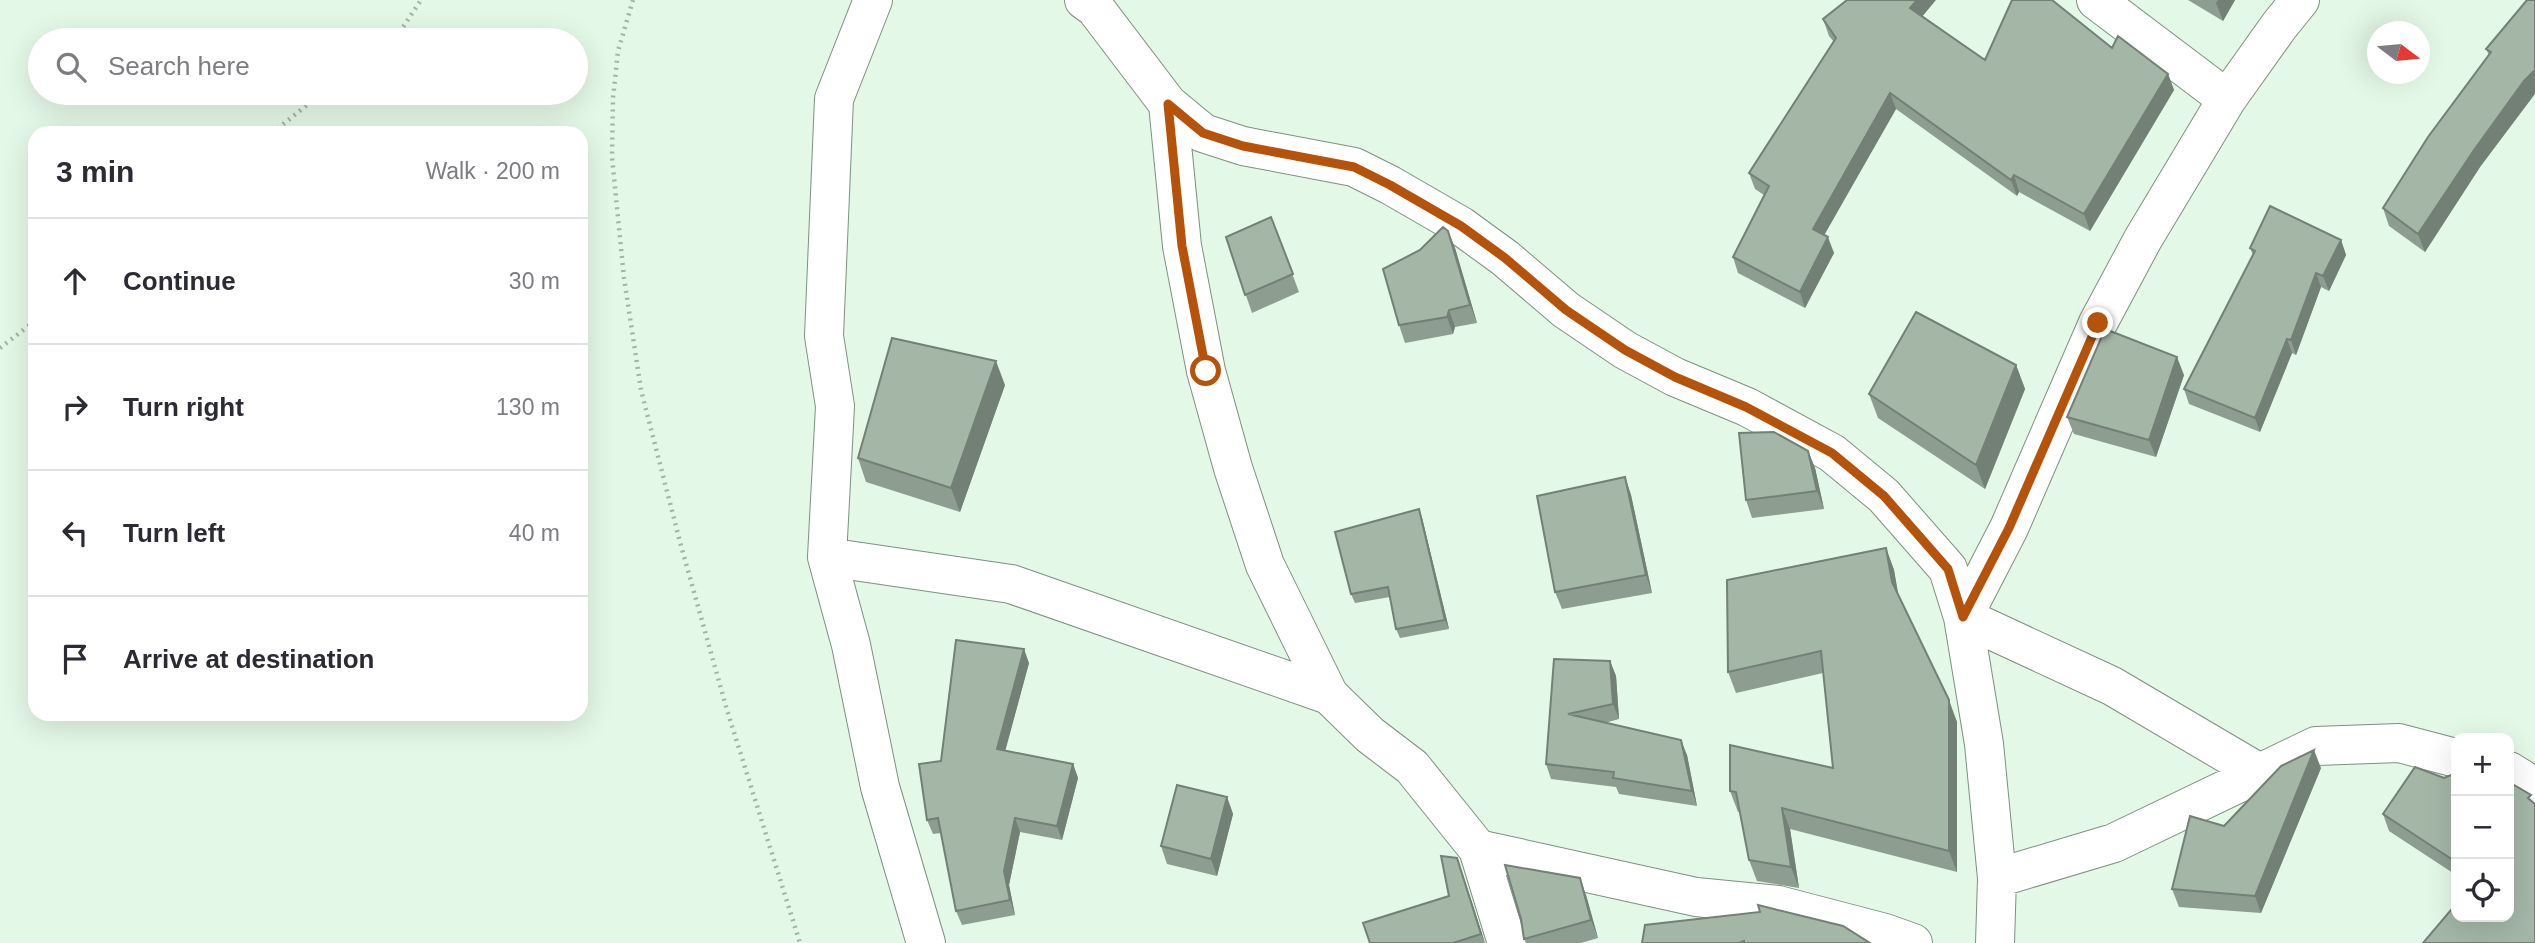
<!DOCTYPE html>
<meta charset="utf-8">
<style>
body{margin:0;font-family:Helvetica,sans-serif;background:#f2f2f3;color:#2b2b33}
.controls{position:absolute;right:21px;bottom:21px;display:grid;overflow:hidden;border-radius:14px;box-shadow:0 7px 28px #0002}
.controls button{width:63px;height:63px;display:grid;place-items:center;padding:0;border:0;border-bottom:2px solid #e1e1e2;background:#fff;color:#2b2b33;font:35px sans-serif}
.compass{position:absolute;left:2367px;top:21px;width:63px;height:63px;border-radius:50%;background:#fff;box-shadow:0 7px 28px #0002;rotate:106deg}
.stop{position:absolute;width:21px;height:21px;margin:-16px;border:5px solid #b45309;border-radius:50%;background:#fff}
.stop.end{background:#b45309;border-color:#fff;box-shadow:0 2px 7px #0008}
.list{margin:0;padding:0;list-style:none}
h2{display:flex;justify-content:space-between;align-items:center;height:91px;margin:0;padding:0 28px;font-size:30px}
h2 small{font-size:23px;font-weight:400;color:#7c7c81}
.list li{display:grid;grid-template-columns:46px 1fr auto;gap:21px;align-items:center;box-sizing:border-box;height:126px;padding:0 28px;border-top:2px solid #e1e1e2}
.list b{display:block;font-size:26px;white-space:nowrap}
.list em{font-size:23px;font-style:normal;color:#7c7c81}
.icon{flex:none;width:38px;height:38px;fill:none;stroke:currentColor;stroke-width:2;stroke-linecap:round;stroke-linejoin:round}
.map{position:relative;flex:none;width:2535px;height:943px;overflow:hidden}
.search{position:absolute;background:#fff;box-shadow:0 7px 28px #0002;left:28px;top:28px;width:560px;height:77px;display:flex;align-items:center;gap:18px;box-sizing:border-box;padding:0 24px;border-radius:38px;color:#7c7c81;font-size:26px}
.panel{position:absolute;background:#fff;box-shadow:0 7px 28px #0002;left:28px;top:126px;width:560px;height:595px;border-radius:21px}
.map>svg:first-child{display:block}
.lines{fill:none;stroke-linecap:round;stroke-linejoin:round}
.street-casing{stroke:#7e9081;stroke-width:40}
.path{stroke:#a3b3a6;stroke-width:4.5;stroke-dasharray:2 5;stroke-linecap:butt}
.street{stroke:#fff;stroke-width:38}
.wall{fill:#8d9d90}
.shaded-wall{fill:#738075}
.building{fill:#a4b7a7;stroke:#738075;stroke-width:2}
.route{stroke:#b45309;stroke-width:9}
</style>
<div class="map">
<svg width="2535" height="943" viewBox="0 0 2535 943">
<rect width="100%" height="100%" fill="#e4f8e7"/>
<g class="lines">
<defs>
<path id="street" d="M873 0 834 99 824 336 835 406 827 557 851 645 880 787 926 943
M1084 0 1095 8 1168 104 1203 133 1243 146 1354 167 1390 185 1461 226 1505 258 1566 310 1625 350 1675 377 1747 407 1832 453 1884 496 1948 569 1963 617 1984 744 1997 878 1995 943
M2096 0 2227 99
M1168 104 1182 246 1206 371 1233 468 1265 565 1329 695 1370 735 1412 767 1478 849 1507 943
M827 557 1011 584 1329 695
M2509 771 2535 787
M2258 772 2112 686 1963 617 2009 528 2098 323 2143 239 2227 99 2279 26 2300 0
M1478 849 1696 897 1778 905 1885 933 1913 943
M1997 878 2114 843 2316 746 2399 743 2456 758"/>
</defs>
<use href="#street" class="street-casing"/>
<path class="path" d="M633 0 618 51 613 98 612 157 624 278 641 390 680 542 727 710 800 943
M387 40 403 27 421 0
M272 133 322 93
M0 348 35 321"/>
<use href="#street" class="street"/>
</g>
<path class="wall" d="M2188 0H2235L2223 21Z
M2527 0 2531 98 2480 167 2425 252 2389 226 2383 208 2489 55 2486 49Z
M1923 16 1985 60 2112 48 2168 74 2174 90 2090 231 2019 192 2017 196 1896 109 1824 235 1834 253 1805 308 1738 273 1733 257 1764 195 1755 189 1749 173 1834 42 1829 36 1823 19Z
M1271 217 1299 292 1252 313 1226 237Z
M1448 231 1455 248 1477 323 1455 327 1453 334 1405 343 1399 325 1420 250Z
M2341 240 2346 255 2329 291 2321 287 2296 355 2292 353 2260 432 2189 404 2184 389 2253 255 2250 248Z
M2016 365 2025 389 1985 489 1878 418 1869 394Z
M2184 375 2156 457 2074 434 2067 417Z
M1005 385 960 512 866 482 858 458Z
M1808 451 1815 468 1824 509 1752 518 1746 500Z
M1625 477 1631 495 1652 593 1562 609 1555 592Z
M1422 518 1449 629 1400 638 1396 629 1390 597 1355 603 1351 594Z
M1886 548 1894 570 1898 595 1957 722V872L1790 829 1799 888 1757 881 1749 860 1740 812H1738L1730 791 1833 768 1823 673 1736 693 1728 672Z
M1554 659 1610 661 1616 676 1619 719 1605 723 1687 755 1697 806 1619 794 1616 787 1551 779 1546 764Z
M1029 663 1005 750 1073 764 1078 778 1062 840 1020 832 1009 885 1015 915 962 925 956 911 941 833 933 834 927 820 941 761Z
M2321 768 2261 913 2179 907 2172 889 2224 826Z
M2456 773V875L2389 831 2383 814 2444 778Z
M1227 797 1233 814 1217 876 1167 864 1161 846Z
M1463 875 1485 943H1370L1449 896Z
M1586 895 1598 938 1581 943H1526L1524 939Z"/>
<path class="shaded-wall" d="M1917 0H1936L1916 24 1910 8Z
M2218 0H2235L2223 21 2216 3Z
M2535 70V94L2480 167 2425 252 2418 234 2474 150 2524 81Z
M2168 74 2174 90 2090 231 2084 214Z
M1890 93 1896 109 1818 246 1813 229Z
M2014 175 2019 192 2017 196 2011 180Z
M1448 231 1455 248 1477 323 1470 305Z
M1828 237 1834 253 1805 308 1800 292Z
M2341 240 2346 255 2329 291 2323 276Z
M2316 273 2321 287 2296 355 2291 340Z
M1449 310 1455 327 1453 334 1447 317Z
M2287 339 2292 353 2260 432 2255 418Z
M2177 357 2184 375 2156 457 2149 440Z
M996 361 1005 385 960 512 951 488Z
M2016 365 2025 389 1985 489 1976 465Z
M1808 451 1815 468 1824 509 1817 491Z
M1625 477 1631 495 1652 593 1646 575Z
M1419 509 1422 518 1449 629 1445 620Z
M1886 548 1894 570 1900 604 1892 582Z
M1024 649 1029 663 1002 763 997 749Z
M1610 661 1616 676 1619 719 1613 704Z
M1949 700 1957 722V872L1949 851Z
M1681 740 1687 755 1697 806 1692 791Z
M2314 750 2321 768 2261 913 2255 896Z
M1073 764 1078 778 1062 840 1057 826Z
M1227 797 1233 814 1217 876 1211 859Z
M1782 808 1790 829 1799 888 1791 867Z
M1015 818 1020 832 1009 885 1015 915 1010 900 1004 871Z
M1457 858 1463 875 1485 943 1481 934Z
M1580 878 1586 895 1598 938 1591 920Z"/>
<path class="building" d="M1847 0H1917L1910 8 1985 60 2012 0H2052L2112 48 2118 36 2168 74 2084 214 2014 175 2011 180 1890 93 1813 229 1828 237 1800 292 1733 257 1769 186 1749 173 1836 38 1823 19Z
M2527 0H2535V70L2524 81 2474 150 2418 234 2383 208 2428 137 2491 52 2486 49Z
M2270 206 2341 240 2323 276 2316 273 2291 340 2287 339 2255 418 2184 389 2255 251 2250 248Z
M1271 217 1293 274 1245 295 1226 237Z
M1443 227 1448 231 1470 305 1449 310 1447 317 1399 325 1383 269 1420 250Z
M1916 312 2016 365 1976 465 1869 394Z
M2105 329 2177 357 2149 440 2067 417Z
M892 338 996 361 951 488 858 458Z
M1774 432 1808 451 1817 491 1746 500 1739 433Z
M1625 477 1646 575 1555 592 1537 496Z
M1419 509 1445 620 1396 629 1388 587 1351 594 1335 532Z
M1886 548 1892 582 1949 700V851L1782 808 1791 867 1749 860 1736 792 1730 791V745L1833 768 1821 651 1728 672 1727 580Z
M956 640 1024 649 997 749 1073 764 1057 826 1015 818 1004 871 1010 900 956 911 938 818 927 820 919 764 941 761Z
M1554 659 1610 661 1613 704 1568 714 1681 740 1692 791 1613 778 1614 772 1546 764Z
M2314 750 2255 896 2172 889 2190 816 2224 826 2281 766Z
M2415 767 2444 778 2456 773V862L2383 814Z
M2509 782 2531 795 2528 798 2535 804V943H2423L2456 904V917H2509Z
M1177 785 1227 797 1211 859 1161 846Z
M1441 856 1457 858 1481 934 1453 943H1370L1363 923 1449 896Z
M1505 865 1580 878 1591 920 1524 939 1521 919Z
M1758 905 1843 926 1870 943H1744V941L1739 943H1642L1645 925 1760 912Z"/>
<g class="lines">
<path class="route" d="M1206 371 1182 246 1168 104 1203 133 1243 146 1354 167 1390 185 1461 226 1505 258 1566 310 1625 350 1675 377 1746 407 1832 453 1884 496 1948 569 1963 617 2009 528 2098 323"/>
</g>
</svg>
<div class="controls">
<button>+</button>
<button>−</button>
<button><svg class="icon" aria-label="locate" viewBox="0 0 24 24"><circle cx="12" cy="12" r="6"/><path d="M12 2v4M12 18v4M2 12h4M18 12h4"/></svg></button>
</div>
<svg class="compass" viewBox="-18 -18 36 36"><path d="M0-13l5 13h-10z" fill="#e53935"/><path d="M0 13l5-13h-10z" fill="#7c7c81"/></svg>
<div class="stop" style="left:1206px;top:371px"></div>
<div class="stop end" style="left:2098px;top:323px"></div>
<div class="search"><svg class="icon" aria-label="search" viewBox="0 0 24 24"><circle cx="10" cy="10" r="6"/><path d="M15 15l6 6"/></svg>Search here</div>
<section class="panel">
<h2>3 min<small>Walk · 200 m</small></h2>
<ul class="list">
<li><svg class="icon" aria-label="ahead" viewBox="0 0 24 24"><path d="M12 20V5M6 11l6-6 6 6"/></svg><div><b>Continue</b></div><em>30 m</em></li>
<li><svg class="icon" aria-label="right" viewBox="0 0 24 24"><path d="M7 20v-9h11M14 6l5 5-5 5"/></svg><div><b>Turn right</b></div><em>130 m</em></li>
<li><svg class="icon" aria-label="left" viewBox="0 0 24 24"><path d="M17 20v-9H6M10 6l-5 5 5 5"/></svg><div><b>Turn left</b></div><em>40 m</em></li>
<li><svg class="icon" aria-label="arrive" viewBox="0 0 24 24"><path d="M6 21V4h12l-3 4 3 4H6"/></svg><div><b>Arrive at destination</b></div></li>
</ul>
</section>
</div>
